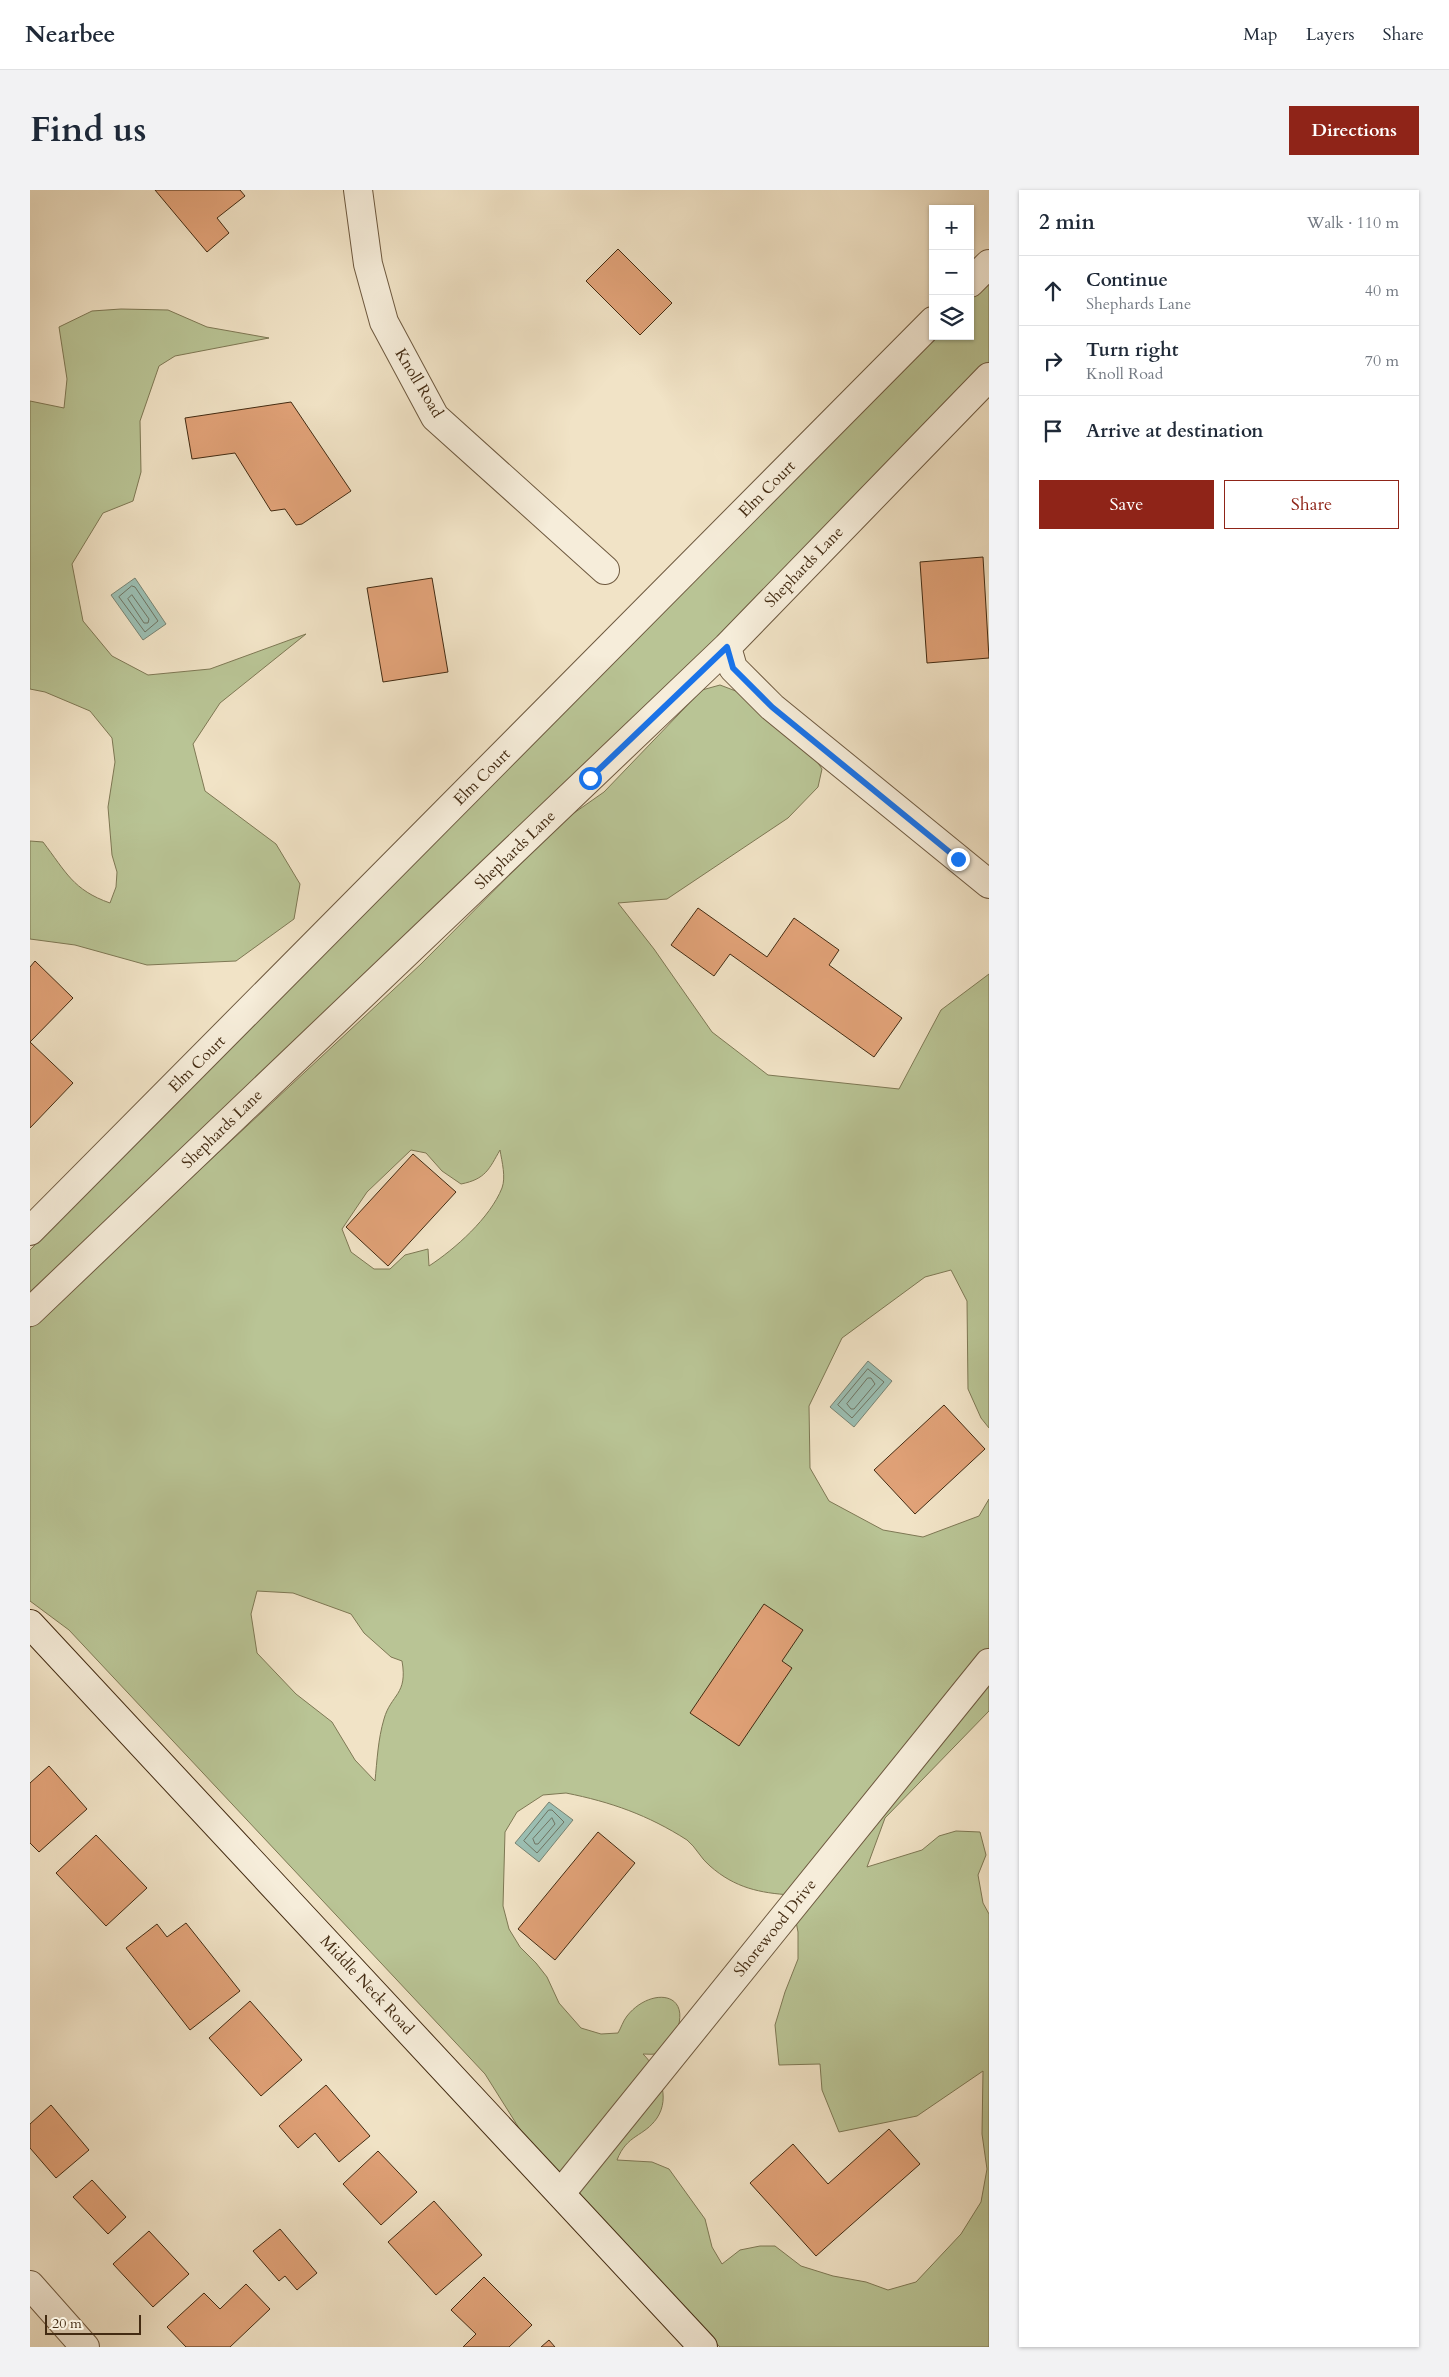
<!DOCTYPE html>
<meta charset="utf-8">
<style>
body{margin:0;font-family:Cardo,serif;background:#f2f2f3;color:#1f2937}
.controls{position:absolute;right:15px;top:15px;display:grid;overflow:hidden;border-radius:0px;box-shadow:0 1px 4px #0004}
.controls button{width:45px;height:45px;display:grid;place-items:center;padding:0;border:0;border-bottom:1px solid #e0e1e3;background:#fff;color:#1f2937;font:25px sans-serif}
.scale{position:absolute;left:15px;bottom:12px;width:96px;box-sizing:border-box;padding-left:5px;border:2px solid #432b12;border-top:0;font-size:14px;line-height:18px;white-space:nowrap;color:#432b12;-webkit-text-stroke:4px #f6edda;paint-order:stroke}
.stop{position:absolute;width:15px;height:15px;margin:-11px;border:4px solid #1a73e8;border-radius:50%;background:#fff}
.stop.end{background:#1a73e8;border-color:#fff;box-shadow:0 1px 5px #0008}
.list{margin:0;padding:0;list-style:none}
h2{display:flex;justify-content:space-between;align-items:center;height:65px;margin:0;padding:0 20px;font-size:21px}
h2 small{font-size:16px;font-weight:400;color:#747a83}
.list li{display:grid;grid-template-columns:32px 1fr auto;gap:15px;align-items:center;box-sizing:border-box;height:70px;padding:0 20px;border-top:1px solid #e0e1e3}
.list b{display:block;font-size:19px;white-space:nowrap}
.list p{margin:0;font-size:16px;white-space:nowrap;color:#747a83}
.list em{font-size:16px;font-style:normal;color:#747a83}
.actions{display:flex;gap:10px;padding:15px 20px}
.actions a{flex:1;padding:11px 0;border:1px solid #8f2418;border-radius:0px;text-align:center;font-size:18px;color:#8f2418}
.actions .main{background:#8f2418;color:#fff}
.icon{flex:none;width:28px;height:28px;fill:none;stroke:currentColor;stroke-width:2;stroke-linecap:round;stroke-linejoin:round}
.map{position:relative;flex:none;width:959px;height:2157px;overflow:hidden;border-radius:0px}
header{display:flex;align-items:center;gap:30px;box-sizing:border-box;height:70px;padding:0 25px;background:#fff;border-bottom:1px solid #e0e1e3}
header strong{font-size:24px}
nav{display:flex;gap:28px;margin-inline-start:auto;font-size:18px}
.intro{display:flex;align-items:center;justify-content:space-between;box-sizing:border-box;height:120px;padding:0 30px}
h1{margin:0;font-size:35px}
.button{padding:12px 22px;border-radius:0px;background:#8f2418;color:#fff;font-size:18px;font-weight:700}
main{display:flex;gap:30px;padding:0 30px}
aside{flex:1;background:#fff;border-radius:0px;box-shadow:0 1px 4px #0004}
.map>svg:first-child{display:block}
.green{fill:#b9c495;stroke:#7e7854;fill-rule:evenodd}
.water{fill:#9bbeb2;stroke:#788372}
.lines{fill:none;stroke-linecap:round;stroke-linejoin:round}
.shore{stroke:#6f7462;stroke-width:1}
.building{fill:#e1a278;stroke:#432b12}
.street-casing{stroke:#6e593f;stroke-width:30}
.secondary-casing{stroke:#432b12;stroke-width:30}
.street{stroke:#f6edda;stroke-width:28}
.secondary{stroke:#f6edda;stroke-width:28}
.route{stroke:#1a73e8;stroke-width:6}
.labels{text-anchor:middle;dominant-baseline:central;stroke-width:4;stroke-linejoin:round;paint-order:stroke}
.street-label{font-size:16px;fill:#432b12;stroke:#f6edda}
</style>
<header>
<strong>Nearbee</strong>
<nav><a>Map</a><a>Layers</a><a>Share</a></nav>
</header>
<div class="intro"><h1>Find us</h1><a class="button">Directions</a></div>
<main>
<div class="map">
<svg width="959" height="2157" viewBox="0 0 959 2157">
<rect width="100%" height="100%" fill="#f1e3c6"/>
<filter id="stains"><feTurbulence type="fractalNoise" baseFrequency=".004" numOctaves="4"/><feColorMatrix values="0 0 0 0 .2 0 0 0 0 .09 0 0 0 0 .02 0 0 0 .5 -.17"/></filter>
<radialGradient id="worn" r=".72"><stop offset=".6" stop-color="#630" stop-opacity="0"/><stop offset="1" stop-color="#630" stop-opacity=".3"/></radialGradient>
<path class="green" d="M959 91V181L690 446 0 1113V1060L904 146H940V110Z
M91 119 138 120 177 137 239 148 145 166 129 176 110 231 111 282 103 311 73 323 42 374 53 431 82 466 118 485 180 479 276 444 190 513 163 554 175 601 246 654 270 694 264 729 206 771 117 775 45 755 0 749V651L13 652C36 682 43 700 80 713L86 697 87 682 82 665 78 617 85 572 82 548 60 521 15 502 0 499V211L34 218 37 189 29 137 62 121Z
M690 495 711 503 780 561 792 579 788 597 758 628 637 709 588 713 624 759 682 842 738 885 869 899 911 820 959 784V1238L951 1228 938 1199 937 1111 921 1080 895 1087 812 1148 779 1216 780 1278 799 1311 853 1340 893 1347 949 1326 959 1309V1521L855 1628 837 1677 892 1660 909 1646 926 1641 950 1642 956 1665 948 1685 953 1713 959 1724V2157H690L624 2095 494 1946 455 1884 39 1440 0 1411V1138L391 774 534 630 574 602 672 500ZM381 960 396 963 412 981 431 994C456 989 459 979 470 960 472 972 476 987 472 998 460 1028 425 1059 399 1076L398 1059 375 1065 360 1079H344L321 1062 312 1039 337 1002ZM227 1401 263 1403 321 1424 334 1443 361 1467 372 1471C378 1505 361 1504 354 1529 348 1549 347 1571 345 1591L325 1570 302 1532 266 1504 227 1463 221 1424ZM536 1603C581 1612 618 1625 657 1650 666 1657 671 1669 680 1676 705 1698 730 1703 761 1705L768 1742V1769L755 1802 745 1835 749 1875 790 1874 792 1900 809 1942 887 1926 953 1881 952 1944 957 1979 951 2012 931 2044 886 2092 858 2100 836 2092 803 2086 771 2076 745 2056H730L710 2060 692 2074 682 2057 675 2029 639 1979 622 1972 587 1970C597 1944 614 1947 627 1928 641 1907 629 1880 613 1864 618 1864 624 1865 629 1863 637 1861 643 1851 646 1843 663 1801 620 1797 597 1826 593 1831 591 1838 588 1843L571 1844 551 1838 529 1813 517 1787 506 1773 490 1757 479 1739 473 1716 475 1642 487 1622 513 1605Z"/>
<path class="water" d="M105 388 136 434 113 450 81 405Z
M838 1171 862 1191 824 1237 800 1217Z
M519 1612 543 1630 509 1672 485 1653Z"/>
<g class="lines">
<path class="shore" d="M102 396 105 397 128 431 115 442 89 407Z
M102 405 119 429 118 433H114L98 409Z
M838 1179 854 1192 822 1228 808 1215Z
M838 1188H841L845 1194 824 1219H821L817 1214Z
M519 1620H522L534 1632 507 1663 494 1651Z
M522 1628 525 1634 508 1654H505L503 1649Z"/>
</g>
<path class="building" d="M125 0H210L215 6 187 28 199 43 177 62Z
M588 59 642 113 610 145 556 91Z
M261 212 321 301 272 334 266 335 255 319 241 321 205 263 162 269 155 228Z
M953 367 959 468 897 473 890 372Z
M402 388 418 482 353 492 337 398Z
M668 718 737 767 764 728 809 760 799 775 872 828 844 867 700 764 684 786 641 755Z
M5 771 43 808 0 852V777Z
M0 852 43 893 0 938Z
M383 964 426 1002 358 1076 316 1037Z
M914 1215 955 1259 885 1324 844 1280Z
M734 1414 773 1440 752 1471 762 1478 709 1556 660 1523Z
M19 1576 57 1619 9 1662 0 1653V1593Z
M568 1642 605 1673 525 1770 488 1739Z
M66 1645 117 1698 76 1736 26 1683Z
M156 1733 210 1801 160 1840 96 1758 127 1734 137 1747Z
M220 1811 272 1870 231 1906 179 1848Z
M296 1895 340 1946 309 1972 285 1943 268 1958 249 1936Z
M21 1915 59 1960 26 1988 0 1958V1934Z
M859 1939 890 1974 786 2066 720 1993 763 1954 798 1994Z
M348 1961 387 2002 351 2035 313 1994Z
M62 1990 96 2027 78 2044 43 2007Z
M404 2011 452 2065 406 2105 358 2052Z
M250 2039 287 2083 267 2100 255 2086 249 2091 223 2061Z
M119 2041 159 2084 123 2117 83 2074Z
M454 2087 502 2135 479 2157H433L446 2144 421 2120Z
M216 2094 240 2119 200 2157H156L137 2137 174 2103 190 2119Z
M519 2150 525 2157H511Z"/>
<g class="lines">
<defs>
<path id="street" d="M328 0 338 74 354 132 405 227 575 380
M940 93 959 74
M697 457 703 478 742 517 959 694
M0 1041 903 131
M0 1122 697 457 959 187
M531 2003 959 1473
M0 2095 55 2157"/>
<path id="secondary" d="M0 1434 673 2157"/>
</defs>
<use href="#street" class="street-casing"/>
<use href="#secondary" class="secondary-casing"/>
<use href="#street" class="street"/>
<use href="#secondary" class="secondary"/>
</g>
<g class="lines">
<path class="route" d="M560 588 697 457 703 478 742 517 928 669"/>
</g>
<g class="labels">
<g class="street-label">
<text transform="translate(389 193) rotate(59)">Knoll Road</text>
<text transform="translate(737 299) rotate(-45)">Elm Court</text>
<text transform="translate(774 377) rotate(-46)">Shephards Lane</text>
<text transform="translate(452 587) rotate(-45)">Elm Court</text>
<text transform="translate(485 660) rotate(-44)">Shephards Lane</text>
<text transform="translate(167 874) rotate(-45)">Elm Court</text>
<text transform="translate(192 939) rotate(-44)">Shephards Lane</text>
<text transform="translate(745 1738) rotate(-51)">Shorewood Drive</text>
<text transform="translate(337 1795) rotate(47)">Middle Neck Road</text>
</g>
</g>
<rect width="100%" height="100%" filter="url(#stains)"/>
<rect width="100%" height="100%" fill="url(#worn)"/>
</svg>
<div class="controls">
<button>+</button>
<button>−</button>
<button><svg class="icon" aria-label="layers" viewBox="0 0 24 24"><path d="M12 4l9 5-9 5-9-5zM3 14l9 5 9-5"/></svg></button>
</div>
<div class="scale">20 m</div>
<div class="stop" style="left:560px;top:588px"></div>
<div class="stop end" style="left:928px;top:669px"></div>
</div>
<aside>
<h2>2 min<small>Walk · 110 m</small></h2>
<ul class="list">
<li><svg class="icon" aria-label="ahead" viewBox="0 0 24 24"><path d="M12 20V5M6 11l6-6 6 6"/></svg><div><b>Continue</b><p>Shephards Lane</p></div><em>40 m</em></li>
<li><svg class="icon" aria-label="right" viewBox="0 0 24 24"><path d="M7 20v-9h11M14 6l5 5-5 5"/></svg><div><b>Turn right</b><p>Knoll Road</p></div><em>70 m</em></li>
<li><svg class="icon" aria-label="arrive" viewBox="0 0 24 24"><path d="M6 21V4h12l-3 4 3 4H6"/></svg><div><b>Arrive at destination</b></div></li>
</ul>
<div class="actions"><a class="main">Save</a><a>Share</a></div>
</aside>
</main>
